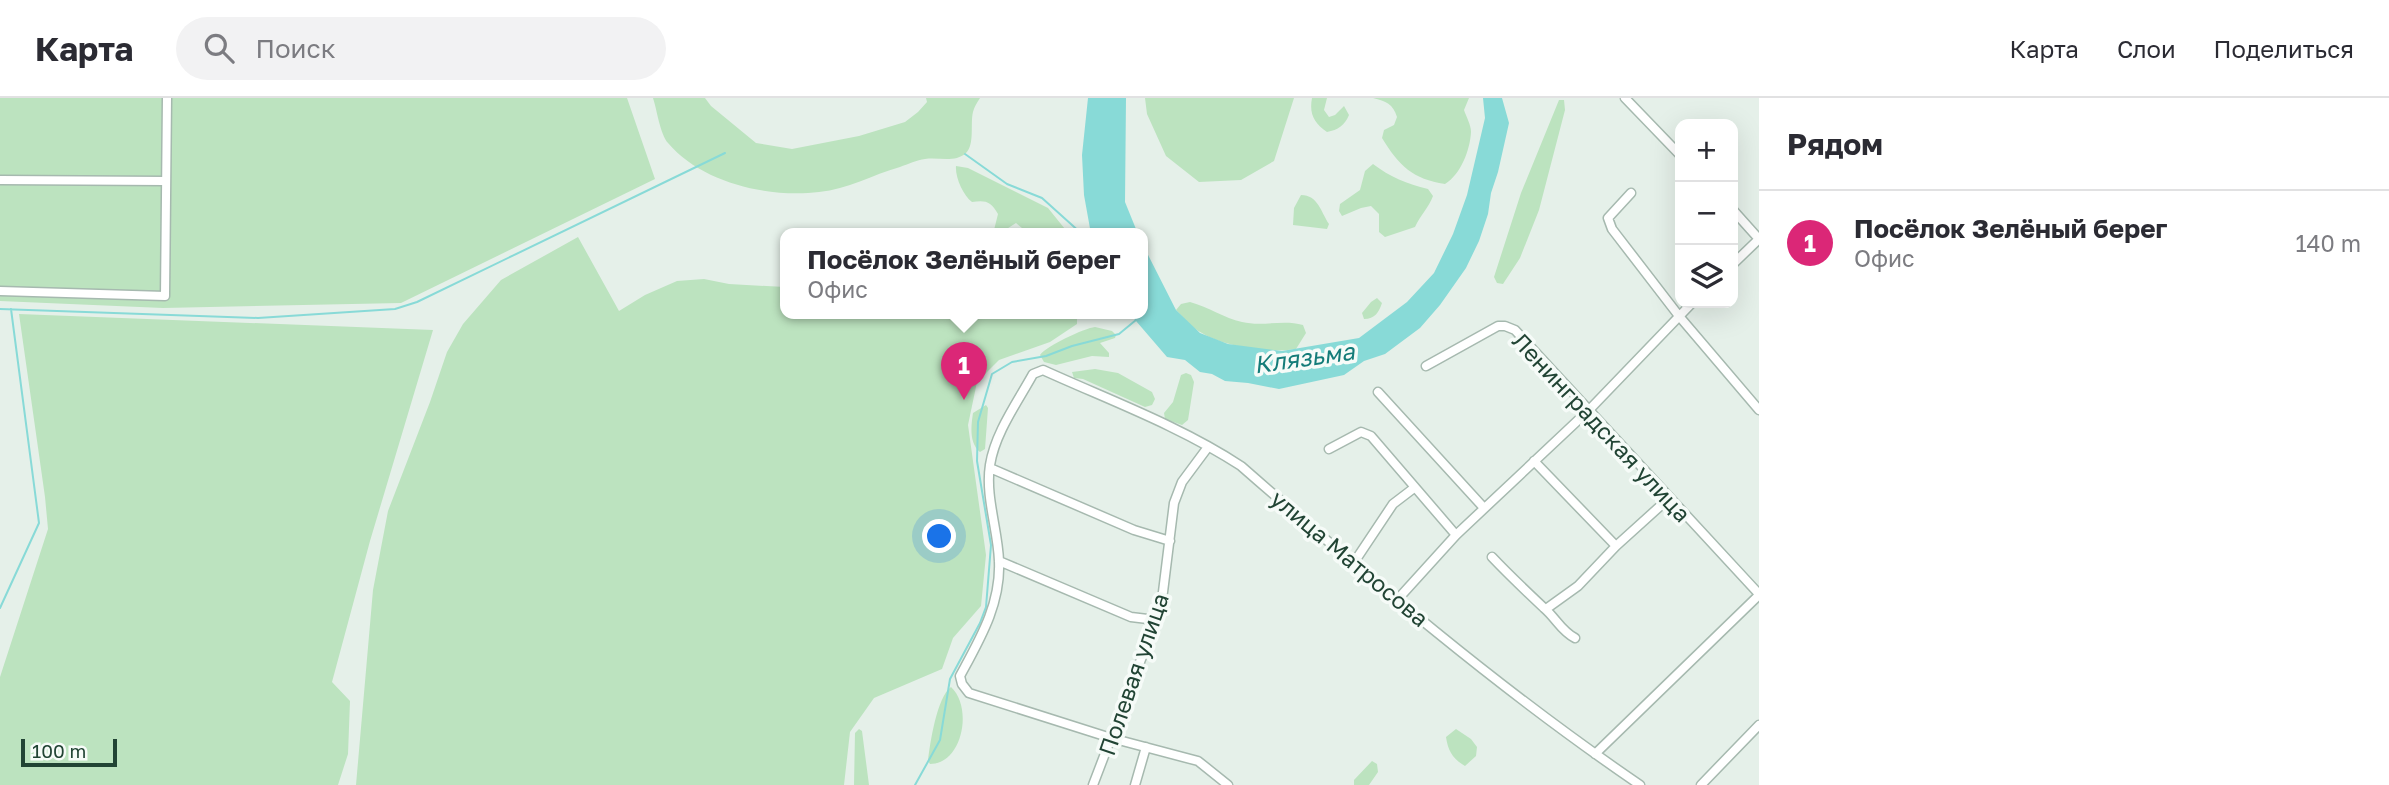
<!DOCTYPE html>
<html lang="ru">
<meta charset="utf-8">
<style>
body{margin:0;font-family:"Golos Text",sans-serif;background:#f2f2f3;color:#2b2b33}
.controls{position:absolute;right:21px;top:21px;display:grid;overflow:hidden;border-radius:14px;box-shadow:0 7px 28px #0002}
.controls button{width:63px;height:63px;display:grid;place-items:center;padding:0;border:0;border-bottom:2px solid #e1e1e2;background:#fff;color:#2b2b33;font:35px sans-serif}
.scale{position:absolute;left:21px;bottom:18px;width:96px;box-sizing:border-box;padding-left:7px;border:4px solid #214434;border-top:0;font-size:19px;line-height:24px;white-space:nowrap;color:#214434;-webkit-text-stroke:5px #f6fbf8;paint-order:stroke}
.you{position:absolute;left:940px;top:439px;width:24px;height:24px;margin:-18px;border:5px solid #fff;border-radius:50%;background:#1a73e8;box-shadow:0 0 0 10px #1a73e833}
.badge{display:grid;place-items:center;width:46px;height:46px;border-radius:50%;background:#db2777;color:#fff;font-size:23px;font-weight:700}
.pin{position:absolute;translate:-50% -58px;filter:drop-shadow(0 2px 4px #0008)}
.pin::after{content:'';position:absolute;top:37px;width:24px;height:21px;background:inherit;clip-path:polygon(0 0,100% 0,50% 100%)}
.popup{position:absolute;left:780px;top:130px;width:368px;height:91px;box-sizing:border-box;display:grid;place-content:center;border-radius:14px;background:#fff;filter:drop-shadow(0 2px 5px #0005);font-size:23px;white-space:nowrap;color:#7c7c81}
.popup b{font-size:26px;color:#2b2b33}
.popup::after{content:'';position:absolute;left:50%;top:100%;margin-left:-14px;border:14px solid transparent;border-top-color:#fff}
.list{margin:0;padding:0;list-style:none}
h2{display:flex;justify-content:space-between;align-items:center;height:91px;margin:0;padding:0 28px;font-size:30px}
h2 small{font-size:23px;font-weight:400;color:#7c7c81}
.list li{display:grid;grid-template-columns:46px 1fr auto;gap:21px;align-items:center;box-sizing:border-box;height:105px;padding:0 28px;border-top:2px solid #e1e1e2}
.list b{display:block;font-size:26px;white-space:nowrap}
.list p{margin:0;font-size:23px;white-space:nowrap;color:#7c7c81}
.list em{font-size:23px;font-style:normal;color:#7c7c81}
.icon{flex:none;width:38px;height:38px;fill:none;stroke:currentColor;stroke-width:2;stroke-linecap:round;stroke-linejoin:round}
.map{position:relative;flex:none;width:1759px;height:687px;overflow:hidden}
header{display:flex;align-items:center;gap:42px;box-sizing:border-box;height:98px;padding:0 35px;background:#fff;border-bottom:2px solid #e1e1e2}
header strong{font-size:33px}
nav{display:flex;gap:38px;margin-inline-start:auto;font-size:24px}
.search{width:490px;height:63px;background:#f2f2f3;display:flex;align-items:center;gap:18px;box-sizing:border-box;padding:0 24px;border-radius:38px;color:#7c7c81;font-size:26px}
main{display:flex}
aside{flex:1;background:#fff}
.map>svg:first-child{display:block}
.green{fill:#bce3bf}
.water{fill:#88dad7}
.lines{fill:none;stroke-linecap:round;stroke-linejoin:round}
.stream{stroke:#88dad7;stroke-width:2}
.minor-casing{stroke:#a6b9af;stroke-width:11}
.minor{stroke:#fff;stroke-width:8}
.labels{text-anchor:middle;dominant-baseline:central;stroke-width:7;stroke-linejoin:round;paint-order:stroke}
.street-label{font-size:23px;fill:#214434;stroke:#f6fbf8}
.water-label{font-size:24px;font-style:italic;fill:#147c79;stroke:#f6fbf8}
</style>
<header>
<strong>Карта</strong>
<div class="search"><svg class="icon" aria-label="search" viewBox="0 0 24 24"><circle cx="10" cy="10" r="6"/><path d="M15 15l6 6"/></svg>Поиск</div>
<nav><a>Карта</a><a>Слои</a><a>Поделиться</a></nav>
</header>
<main>
<div class="map">
<svg width="1759" height="687" viewBox="0 0 1759 687">
<rect width="100%" height="100%" fill="#e5f0e9"/>
<path class="green" d="M0 0H627L655 81 401 205 163 210 0 203Z
M653 0H705L711 8 756 45 792 51 859 38 905 24 918 14 927 4 926 0H980C977 5 974 9 973 14 970 26 975 46 966 55 955 65 939 59 925 61 917 62 908 66 900 69 872 77 848 91 819 94 768 100 702 85 668 45 660 36 657 12 653 0Z
M1145 0H1294L1274 63 1241 82 1199 84 1166 58 1147 16Z
M1312 0H1327L1324 12 1329 19 1335 17 1344 8 1349 17C1345 27 1338 32 1327 34 1314 25 1309 16 1312 0Z
M1373 0H1469L1464 12C1466 18 1471 27 1471 34 1470 52 1461 76 1445 86 1413 81 1399 68 1382 40L1384 32 1394 27 1397 19C1393 6 1386 3 1373 0Z
M1559 2H1564L1565 12 1539 112 1520 160 1503 186 1497 185 1494 179 1521 95Z
M1373 66C1390 79 1407 86 1428 91L1433 98C1429 109 1420 118 1415 129L1385 139 1379 134V116L1371 108 1361 110 1342 118 1339 113 1340 106 1360 92 1365 73Z
M956 68 968 70 1048 110 1069 136H1029L1016 125 1005 132 1004 136H993L998 116C991 103 985 102 972 104 963 97 955 79 956 68Z
M1301 97C1318 97 1321 114 1329 126L1327 131 1293 127 1294 110Z
M578 139 619 213 645 197 677 183 704 181 729 186 785 189 786 216H1077V226L1050 244 999 262 977 284 968 327 986 457 981 508 953 540 942 571 874 600 850 634 844 687H356L373 492 388 413 430 304 447 254 463 226 501 182Z
M1377 200 1382 205C1379 214 1375 221 1364 221L1362 215 1371 204Z
M1190 204C1209 209 1224 220 1242 224 1263 229 1283 221 1303 227L1306 235 1296 251C1269 255 1225 249 1202 235 1192 230 1184 220 1176 212L1181 206Z
M19 216 433 232 370 443 332 584 350 603 348 656 338 687H0V579L48 431 45 399Z
M1095 229 1112 233 1116 237 1115 240 1100 245 1109 255V259L1092 258 1056 267 1044 264 1040 257C1046 248 1085 230 1095 229Z
M1095 271 1118 275 1152 294 1155 301 1152 307 1145 309 1083 281 1074 280 1072 274Z
M1186 275 1191 277 1194 284 1188 322 1182 327 1165 321 1164 315 1173 304 1181 277Z
M986 307 988 310 985 351 980 354C969 345 971 328 973 315Z
M951 589C973 609 963 666 930 666L928 663C930 645 937 599 951 589Z
M859 631 862 633 869 687H854L855 635Z
M1456 631 1471 641 1477 649 1476 658 1465 668C1453 661 1448 653 1446 639Z
M1372 663 1377 666 1378 674 1369 687H1354V682Z"/>
<path class="water" d="M1088 0H1126L1125 104 1138 136H1091L1084 97 1082 57Z
M1483 0H1502L1509 25 1498 74 1491 95 1488 116 1479 143 1466 170 1440 207 1420 230 1385 256 1364 263 1344 277 1279 291 1248 285 1225 283 1212 276 1200 274 1185 262 1167 259 1130 216H1142L1143 147 1176 212 1200 235 1228 246 1282 253 1359 240 1407 204 1434 175 1453 136 1467 97 1485 20Z"/>
<g class="lines">
<path class="stream" d="M965 56 1007 86 1042 100 1082 136
M0 211 258 220 395 211 417 204 725 55
M0 510 39 425 11 211
M915 687 940 642 950 581 980 525 986 509 991 447 977 363 978 324 992 276 1012 264 1046 258 1072 248 1119 236 1136 222"/>
<defs>
<path id="minor" d="M1625 0 1680 57
M0 82 165 83
M1631 95 1608 120 1612 131 1679 218 1759 312
M1733 112 1759 141 1733 166
M0 193 165 198 167 0
M1426 268 1498 228H1505L1515 232 1759 496
M1378 294 1484 410
M1329 351 1361 334 1371 338 1456 437
M1534 363 1616 448
M990 370 1134 432 1170 443
M1492 459C1509 477 1526 493 1544 510 1556 520 1561 533 1575 540
M999 463 1131 519 1156 522
M1353 466 1393 406 1414 390
M1397 502 1456 437 1590 311 1692 205
M1546 511 1578 488 1616 448 1668 401
M1595 656 1759 497
M1093 687 1156 522 1163 494 1174 405 1182 384 1208 349
M1135 687 1146 649
M1228 687 1198 663 1111 640 969 595 962 586 960 578C980 541 1001 506 999 463 998 432 985 398 990 367 995 335 1017 305 1033 276L1043 272C1109 302 1180 328 1241 368 1369 480 1499 591 1640 687
M1701 687 1759 627"/>
</defs>
<use href="#minor" class="minor-casing"/>
<use href="#minor" class="minor"/>
</g>
<g class="labels">
<g class="street-label">
<text transform="translate(1602 329) rotate(47)">Ленинградская улица</text>
<text transform="translate(1350 460) rotate(40)">улица Матросова</text>
<text transform="translate(1133 576) rotate(-71)">Полевая улица</text>
</g>
<g class="water-label">
<text transform="translate(1304 259) rotate(-8)">Клязьма</text>
</g>
</g>
</svg>
<div class="controls">
<button>+</button>
<button>−</button>
<button><svg class="icon" aria-label="layers" viewBox="0 0 24 24"><path d="M12 4l9 5-9 5-9-5zM3 14l9 5 9-5"/></svg></button>
</div>
<div class="scale">100 m</div>
<div class="you"></div>
<div class="pin badge" style="left:964px;top:302px">1</div>
<div class="popup"><b>Посёлок Зелёный берег</b>Офис</div>
</div>
<aside>
<h2>Рядом<small></small></h2>
<ul class="list">
<li><span class="badge">1</span><div><b>Посёлок Зелёный берег</b><p>Офис</p></div><em>140 m</em></li>
</ul>
</aside>
</main>
